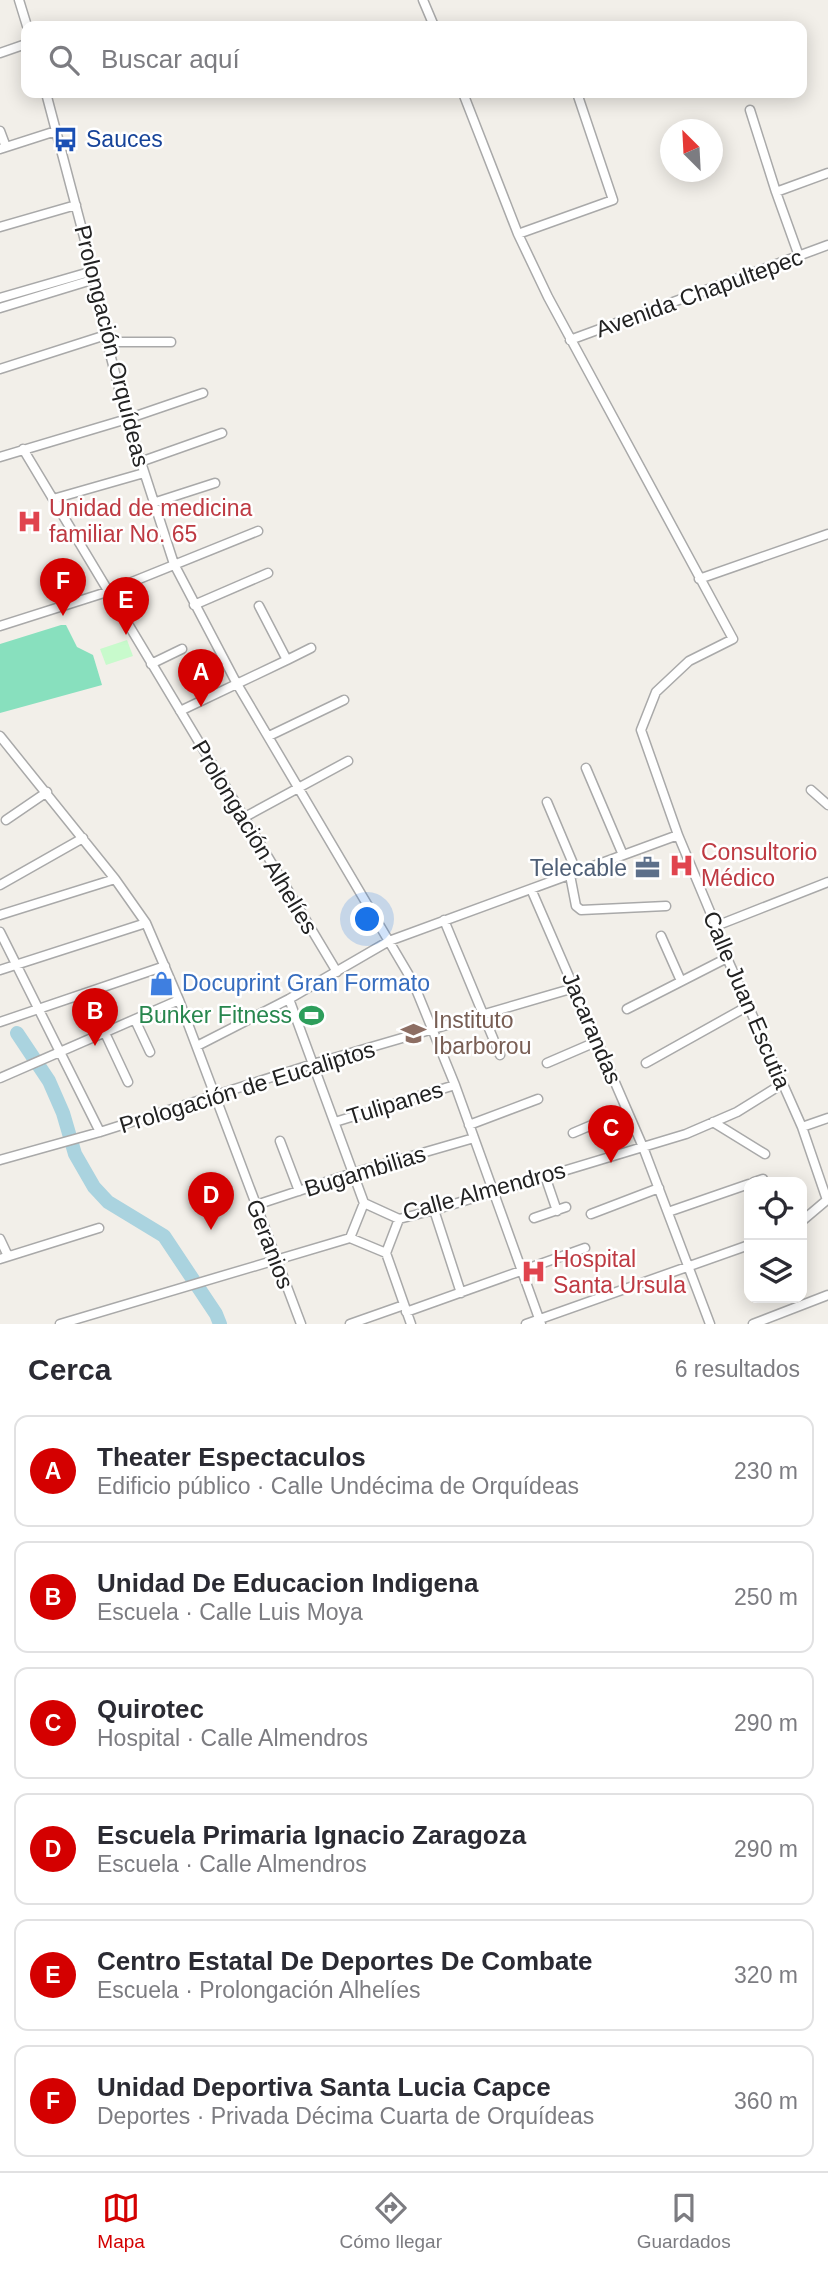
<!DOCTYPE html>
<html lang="es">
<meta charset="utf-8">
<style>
body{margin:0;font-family:Arial,sans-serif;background:#f2f2f3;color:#2b2b33}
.controls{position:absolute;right:21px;bottom:21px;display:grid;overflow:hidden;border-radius:14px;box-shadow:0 4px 18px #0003}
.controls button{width:63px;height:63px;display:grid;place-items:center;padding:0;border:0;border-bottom:2px solid #e1e1e2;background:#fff;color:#2b2b33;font:35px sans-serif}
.compass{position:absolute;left:660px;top:119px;width:63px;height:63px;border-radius:50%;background:#fff;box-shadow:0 4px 18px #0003;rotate:336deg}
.you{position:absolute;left:368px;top:920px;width:24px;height:24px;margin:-18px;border:5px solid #fff;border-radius:50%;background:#1a73e8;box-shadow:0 0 0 10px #1a73e833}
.badge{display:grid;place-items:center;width:46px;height:46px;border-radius:50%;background:#d40000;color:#fff;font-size:23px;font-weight:700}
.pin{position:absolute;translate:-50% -58px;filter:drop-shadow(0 2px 4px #0008)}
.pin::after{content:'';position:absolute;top:37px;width:24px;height:21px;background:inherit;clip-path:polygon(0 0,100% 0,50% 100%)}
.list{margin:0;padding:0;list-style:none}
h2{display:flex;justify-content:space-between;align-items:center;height:91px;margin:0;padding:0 28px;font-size:30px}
h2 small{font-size:23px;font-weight:400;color:#7c7c81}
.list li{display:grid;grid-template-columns:46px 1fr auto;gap:21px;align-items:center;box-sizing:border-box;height:112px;margin:0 14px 14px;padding:0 14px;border:2px solid #e1e1e2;border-radius:14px}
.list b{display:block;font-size:26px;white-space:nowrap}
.list p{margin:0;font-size:23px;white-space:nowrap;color:#7c7c81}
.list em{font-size:23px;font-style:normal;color:#7c7c81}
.icon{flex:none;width:38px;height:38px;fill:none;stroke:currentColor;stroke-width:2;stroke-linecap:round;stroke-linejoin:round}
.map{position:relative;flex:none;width:828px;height:1324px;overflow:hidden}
.search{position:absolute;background:#fff;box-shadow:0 4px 18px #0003;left:21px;right:21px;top:21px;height:77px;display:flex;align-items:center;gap:18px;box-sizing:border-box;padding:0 24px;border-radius:14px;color:#7c7c81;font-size:26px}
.sheet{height:847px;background:#fff}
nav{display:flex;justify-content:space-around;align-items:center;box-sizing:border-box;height:98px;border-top:2px solid #e1e1e2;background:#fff;font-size:19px;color:#7c7c81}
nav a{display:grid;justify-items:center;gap:4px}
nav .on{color:#d40000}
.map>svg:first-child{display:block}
.park{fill:#c8facc}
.pitch{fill:#88e0be}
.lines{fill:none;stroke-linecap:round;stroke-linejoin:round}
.river{stroke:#aad3df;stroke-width:14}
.minor-casing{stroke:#a9a9a9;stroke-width:11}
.minor{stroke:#fff;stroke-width:8}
.labels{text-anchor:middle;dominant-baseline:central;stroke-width:5;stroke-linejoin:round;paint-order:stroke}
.transit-label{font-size:23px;fill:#164399;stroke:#fff;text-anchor:start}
.street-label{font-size:23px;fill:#222;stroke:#fff}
.health-label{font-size:23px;fill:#be3a42;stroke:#fff;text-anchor:start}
.service-label{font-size:23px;fill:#4e5e75;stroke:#fff;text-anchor:end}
.shop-label{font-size:23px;fill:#366cbe;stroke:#fff;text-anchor:start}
.leisure-label{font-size:23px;fill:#27864d;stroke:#fff;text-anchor:end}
.education-label{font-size:23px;fill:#785e54;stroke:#fff;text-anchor:start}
</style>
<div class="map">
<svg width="828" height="1324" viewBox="0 0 828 1324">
<rect width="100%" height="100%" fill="#f2efe9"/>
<path class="park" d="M127 640 133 656 106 665 100 649Z"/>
<path class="pitch" d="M61 625H66L77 647 93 655 102 685 0 713V644Z"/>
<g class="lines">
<path class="river" d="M17 1033 49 1081 63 1113 75 1154 94 1187 108 1202 164 1236 216 1314 220 1324"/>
<defs>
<path id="minor" d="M19 0 27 26
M423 0 434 26
M0 53 26 44
M46 93 93 271 107 342 127 419 174 564 237 684 413 982 455 1085 541 1324
M463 93 518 234 548 297 733 639 689 661 656 692 641 730 678 835 716 926 727 958 802 1127 827 1200
M750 110 776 192 799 256
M0 131 6 147
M0 149 56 131
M776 192 828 173
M0 227 76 205
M518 234 613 200 577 93
M0 298 93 271
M0 308 95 279
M570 340 828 245
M107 342H171
M0 369 106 335
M23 449 337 972
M0 457 127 419 203 393
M140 462 222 433
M53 499 144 473
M153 503 215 483
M699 579 828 534
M194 605 268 573
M0 626 107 592 258 531
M287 660 311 648
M151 664 182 649
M180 711 287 660 259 606
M0 736 115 879 146 923 179 1000 301 1324
M269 736 344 700
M586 768 623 855
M811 790 828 805
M547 802 577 873
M243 818 348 761
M6 820 47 792
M570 875 576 906 581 910 666 906
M0 885 83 838
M531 889 643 1147 710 1324
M0 915 115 879
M444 920 500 1055
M716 926 828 882
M0 932 100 1132
M661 936 681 981
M0 970 146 923
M289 999 364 1203
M627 1009 727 958
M135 1020 150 1052
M0 1022 165 966
M105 1033 128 1082
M197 1046 289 999 389 941 678 835
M547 1063 598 1041
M646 1063 748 1006
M0 1078 179 1000
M335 1122 455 1085
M713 1122 765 1154
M469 1125 538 1099
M802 1127 828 1118
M573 1133 627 1110
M280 1141 299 1191
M0 1160 100 1132 313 1064 574 988
M545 1176 557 1211
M754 1182 763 1179
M256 1205 353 1173 474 1138
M434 1210 461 1293
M668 1212 749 1184
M591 1214 659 1188
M534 1218 566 1207
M802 1221 828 1199
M350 1238 364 1203 399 1219 434 1210 686 1134 737 1112 782 1084
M350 1238 386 1253 399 1219
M0 1239 8 1256
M386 1253 411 1324
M0 1259 99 1228
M406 1312 585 1248
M60 1324 350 1238
M350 1324 404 1305
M526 1324 749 1245
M753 1324 828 1295"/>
</defs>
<use href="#minor" class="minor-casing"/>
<use href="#minor" class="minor"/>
</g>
<defs>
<symbol id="bus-bare" viewBox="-9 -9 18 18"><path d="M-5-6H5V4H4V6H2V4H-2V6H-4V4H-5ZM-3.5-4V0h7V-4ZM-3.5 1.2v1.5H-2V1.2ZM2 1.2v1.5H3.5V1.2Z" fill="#1a4fb4" stroke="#fff" stroke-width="2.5" paint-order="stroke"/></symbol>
<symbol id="hospital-bare" viewBox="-9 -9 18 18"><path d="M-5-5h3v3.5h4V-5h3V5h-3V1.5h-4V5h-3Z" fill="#e0444e" stroke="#fff" stroke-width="2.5" paint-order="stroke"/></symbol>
<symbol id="office-bare" viewBox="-9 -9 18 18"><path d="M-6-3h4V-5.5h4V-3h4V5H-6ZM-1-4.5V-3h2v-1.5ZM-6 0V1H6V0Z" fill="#5c6f8a" stroke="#fff" stroke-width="2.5" paint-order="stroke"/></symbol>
<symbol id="shop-bare" viewBox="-9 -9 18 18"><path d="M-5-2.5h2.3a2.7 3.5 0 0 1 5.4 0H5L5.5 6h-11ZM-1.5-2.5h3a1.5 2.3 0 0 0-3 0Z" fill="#3f7fe0" stroke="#fff" stroke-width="2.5" paint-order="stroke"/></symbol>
<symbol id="stadium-bare" viewBox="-9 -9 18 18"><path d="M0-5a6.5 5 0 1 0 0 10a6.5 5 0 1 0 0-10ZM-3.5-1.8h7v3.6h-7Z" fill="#2e9e5b" stroke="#fff" stroke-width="2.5" paint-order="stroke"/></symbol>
<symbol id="university-bare" viewBox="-9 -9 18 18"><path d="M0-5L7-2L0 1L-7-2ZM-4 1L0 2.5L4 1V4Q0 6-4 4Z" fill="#8d6e63" stroke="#fff" stroke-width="2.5" paint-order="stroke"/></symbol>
</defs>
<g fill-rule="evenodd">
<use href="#bus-bare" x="48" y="122" width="35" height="35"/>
<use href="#hospital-bare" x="12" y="504" width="35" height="35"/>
<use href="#hospital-bare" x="664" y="848" width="35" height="35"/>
<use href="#office-bare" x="630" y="850" width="35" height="35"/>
<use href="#shop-bare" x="144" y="966" width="35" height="35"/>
<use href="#stadium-bare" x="294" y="998" width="35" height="35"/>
<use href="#university-bare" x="396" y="1016" width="35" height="35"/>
<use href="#hospital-bare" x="516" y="1254" width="35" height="35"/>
</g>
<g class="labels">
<g class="transit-label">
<text x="86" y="139">Sauces</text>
</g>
<g class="street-label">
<text transform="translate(699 293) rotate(-20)">Avenida Chapultepec</text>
<text transform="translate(112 346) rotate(76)">Prolongación Orquídeas</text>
<text transform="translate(255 837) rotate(59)">Prolongación Alhelíes</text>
<text transform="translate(747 1000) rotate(67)">Calle Juan Escutia</text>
<text transform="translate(592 1028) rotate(67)">Jacarandas</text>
<text transform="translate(247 1087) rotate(-17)">Prologación de Eucaliptos</text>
<text transform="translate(395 1103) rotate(-17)">Tulipanes</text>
<text transform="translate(365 1171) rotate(-17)">Bugambilias</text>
<text transform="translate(484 1191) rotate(-15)">Calle Almendros</text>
<text transform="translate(270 1244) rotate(69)">Geranios</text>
</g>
<g class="health-label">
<text x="49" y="508">Unidad de medicina<tspan x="49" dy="26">familiar No. 65</tspan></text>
<text x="701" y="852">Consultorio<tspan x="701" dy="26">Médico</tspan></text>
<text x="553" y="1259">Hospital<tspan x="553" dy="26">Santa Ursula</tspan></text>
</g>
<g class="service-label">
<text x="627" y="868">Telecable</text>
</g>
<g class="shop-label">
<text x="182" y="983">Docuprint Gran Formato</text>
</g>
<g class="leisure-label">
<text x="292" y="1015">Bunker Fitness</text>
</g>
<g class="education-label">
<text x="433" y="1020">Instituto<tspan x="433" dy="26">Ibarborou</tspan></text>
</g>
</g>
</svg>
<div class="controls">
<button><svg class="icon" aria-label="locate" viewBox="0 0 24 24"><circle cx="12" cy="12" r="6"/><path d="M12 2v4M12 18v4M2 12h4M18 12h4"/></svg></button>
<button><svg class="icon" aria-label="layers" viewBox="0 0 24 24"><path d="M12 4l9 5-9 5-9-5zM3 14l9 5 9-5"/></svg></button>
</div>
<svg class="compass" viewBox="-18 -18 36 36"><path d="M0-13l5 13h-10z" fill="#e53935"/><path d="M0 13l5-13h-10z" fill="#7c7c81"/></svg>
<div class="you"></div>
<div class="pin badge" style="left:201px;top:707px">A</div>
<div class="pin badge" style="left:95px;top:1046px">B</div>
<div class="pin badge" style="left:611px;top:1163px">C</div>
<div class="pin badge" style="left:211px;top:1230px">D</div>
<div class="pin badge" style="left:126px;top:635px">E</div>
<div class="pin badge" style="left:63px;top:616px">F</div>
<div class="search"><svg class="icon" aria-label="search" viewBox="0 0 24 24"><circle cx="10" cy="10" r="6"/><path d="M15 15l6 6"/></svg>Buscar aquí</div>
</div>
<section class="sheet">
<h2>Cerca<small>6 resultados</small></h2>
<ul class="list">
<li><span class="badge">A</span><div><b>Theater Espectaculos</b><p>Edificio público · Calle Undécima de Orquídeas</p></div><em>230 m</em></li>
<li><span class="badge">B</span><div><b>Unidad De Educacion Indigena</b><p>Escuela · Calle Luis Moya</p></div><em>250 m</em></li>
<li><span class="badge">C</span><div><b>Quirotec</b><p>Hospital · Calle Almendros</p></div><em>290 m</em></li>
<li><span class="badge">D</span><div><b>Escuela Primaria Ignacio Zaragoza</b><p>Escuela · Calle Almendros</p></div><em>290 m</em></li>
<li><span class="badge">E</span><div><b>Centro Estatal De Deportes De Combate</b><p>Escuela · Prolongación Alhelíes</p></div><em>320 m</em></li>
<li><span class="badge">F</span><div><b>Unidad Deportiva Santa Lucia Capce</b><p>Deportes · Privada Décima Cuarta de Orquídeas</p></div><em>360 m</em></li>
</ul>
</section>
<nav>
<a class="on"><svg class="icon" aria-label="map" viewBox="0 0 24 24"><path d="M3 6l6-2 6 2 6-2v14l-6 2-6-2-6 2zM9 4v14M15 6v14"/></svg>Mapa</a>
<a><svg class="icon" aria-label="directions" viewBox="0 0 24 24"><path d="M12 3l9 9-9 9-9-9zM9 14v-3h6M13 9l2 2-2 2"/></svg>Cómo llegar</a>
<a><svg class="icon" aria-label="saved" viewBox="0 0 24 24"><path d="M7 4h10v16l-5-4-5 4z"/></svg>Guardados</a>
</nav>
